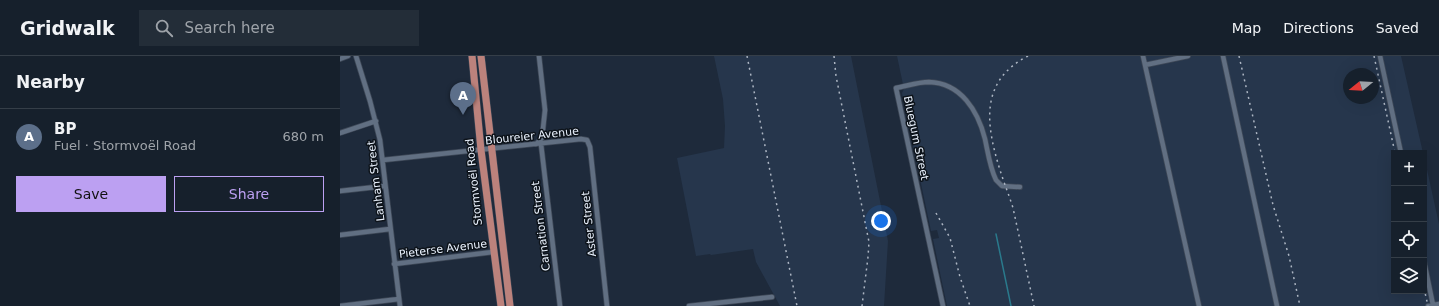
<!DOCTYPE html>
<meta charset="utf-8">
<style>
body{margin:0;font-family:"DejaVu Sans",sans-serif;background:#232d38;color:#f1f3f6}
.controls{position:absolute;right:12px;bottom:12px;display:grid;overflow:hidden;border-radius:0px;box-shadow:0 4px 16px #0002}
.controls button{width:36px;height:36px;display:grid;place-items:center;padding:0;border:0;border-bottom:1px solid #353e48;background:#16202c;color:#f1f3f6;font:20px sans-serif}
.compass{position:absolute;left:1003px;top:12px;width:36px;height:36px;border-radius:50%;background:#16202c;box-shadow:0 4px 16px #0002;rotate:252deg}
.you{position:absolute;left:541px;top:165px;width:14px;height:14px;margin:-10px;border:3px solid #fff;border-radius:50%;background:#1a73e8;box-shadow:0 0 0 6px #1a73e833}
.badge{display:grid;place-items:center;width:26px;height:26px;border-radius:50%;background:#bca0f2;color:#fff;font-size:13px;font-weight:700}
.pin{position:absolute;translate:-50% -33px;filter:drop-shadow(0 1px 2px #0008)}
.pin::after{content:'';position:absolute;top:21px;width:14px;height:12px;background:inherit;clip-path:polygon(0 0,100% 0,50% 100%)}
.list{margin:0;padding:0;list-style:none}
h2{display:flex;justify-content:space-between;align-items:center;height:52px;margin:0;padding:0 16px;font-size:17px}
h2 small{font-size:13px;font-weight:400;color:#9ea3a9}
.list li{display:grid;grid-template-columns:26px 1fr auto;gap:12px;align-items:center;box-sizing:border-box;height:56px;padding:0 16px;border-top:1px solid #353e48}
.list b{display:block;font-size:15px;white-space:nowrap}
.list p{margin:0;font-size:13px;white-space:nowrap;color:#9ea3a9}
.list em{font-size:13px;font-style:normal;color:#9ea3a9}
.actions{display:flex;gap:8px;padding:12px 16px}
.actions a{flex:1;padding:9px 0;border:1px solid #bca0f2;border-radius:0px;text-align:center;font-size:14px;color:#bca0f2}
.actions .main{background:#bca0f2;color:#111}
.icon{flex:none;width:22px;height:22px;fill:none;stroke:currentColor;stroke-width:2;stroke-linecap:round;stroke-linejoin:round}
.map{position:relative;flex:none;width:1099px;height:250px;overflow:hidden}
header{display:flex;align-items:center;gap:24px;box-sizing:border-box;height:56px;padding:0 20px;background:#16202c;border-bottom:1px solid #353e48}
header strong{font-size:19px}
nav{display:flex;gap:22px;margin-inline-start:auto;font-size:14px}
.search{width:280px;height:36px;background:#232d38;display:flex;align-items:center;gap:10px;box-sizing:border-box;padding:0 14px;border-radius:0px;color:#9ea3a9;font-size:15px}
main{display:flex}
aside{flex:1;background:#16202c}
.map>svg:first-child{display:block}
.built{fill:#26364c;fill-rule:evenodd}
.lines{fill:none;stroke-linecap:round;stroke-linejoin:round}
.stream{stroke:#2a7a8c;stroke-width:1.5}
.minor-casing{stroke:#3e4857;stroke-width:6}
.primary-casing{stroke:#3e4857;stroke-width:8}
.minor{stroke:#616f82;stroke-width:4.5}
.primary{stroke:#bc827c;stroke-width:7}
.rail{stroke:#adb6c3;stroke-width:1.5;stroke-dasharray:2 4;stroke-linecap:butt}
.labels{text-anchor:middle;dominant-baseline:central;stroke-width:3;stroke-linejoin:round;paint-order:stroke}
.street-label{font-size:11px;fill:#e9f1fd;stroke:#0d131a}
</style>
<header>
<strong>Gridwalk</strong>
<div class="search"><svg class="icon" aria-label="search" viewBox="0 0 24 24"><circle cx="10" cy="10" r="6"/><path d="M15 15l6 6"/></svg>Search here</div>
<nav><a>Map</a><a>Directions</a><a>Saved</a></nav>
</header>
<main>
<aside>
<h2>Nearby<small></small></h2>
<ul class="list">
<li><span class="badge" style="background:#5c6f8a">A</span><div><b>BP</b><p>Fuel · Stormvoël Road</p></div><em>680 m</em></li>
</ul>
<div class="actions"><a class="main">Save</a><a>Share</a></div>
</aside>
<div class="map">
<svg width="1099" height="250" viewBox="0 0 1099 250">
<rect width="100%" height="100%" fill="#1e2a3b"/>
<path class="built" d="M374 0H511L548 185 544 250H440L416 206 413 193 371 199 370 198 356 200 337 102 384 92 385 70 383 43Z
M557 0H1061L1083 97H1054V235H1084V100L1099 168V250H607L593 183 599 182 597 174 591 175 562 37 564 33ZM1009 18H1033V42H1009Z"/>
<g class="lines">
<path class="stream" d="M656 178 671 250"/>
<defs>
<path id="minor" d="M16 0 30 45 40 84 60 250
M803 0 859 250
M883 0 937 250
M1040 0 1061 97
M0 3 8 0
M805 9 848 0
M0 77 36 65
M196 88 202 82 205 54 199 0
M201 88 220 250
M43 104 241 83 247 84 250 91 267 250
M0 135 45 130
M0 179 50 173
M1084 205 1093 249
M54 208 153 196
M0 250 59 243
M349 250 432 241
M603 250 556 32C567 30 578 26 589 26 621 27 638 55 645 83 648 97 650 112 656 124L662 130 680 131
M1088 250 1099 248"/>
<path id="primary" d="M132 0 141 94 161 250
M141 0 170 250"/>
</defs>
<use href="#minor" class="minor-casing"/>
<use href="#primary" class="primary-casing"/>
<use href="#minor" class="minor"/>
<use href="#primary" class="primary"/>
<path class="rail" d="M407 0 457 250
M494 0 496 20 529 186 528 201 522 250
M688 0C639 25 646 69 660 114 664 127 669 139 673 152 680 184 687 217 694 250
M899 0 933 149 949 200 960 250
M1034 0 1055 97
M596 157 610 182 620 221 630 250
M1084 232 1088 250"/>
</g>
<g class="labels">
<g class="street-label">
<text transform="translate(192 80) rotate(-6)">Bloureier Avenue</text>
<text transform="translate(576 82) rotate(78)">Bluegum Street</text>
<text transform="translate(36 125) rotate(-97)">Lanham Street</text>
<text transform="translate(134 126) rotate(-96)">Stormvoël Road</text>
<text transform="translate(249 168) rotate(-96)">Aster Street</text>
<text transform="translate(201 170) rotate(-97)">Carnation Street</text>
<text transform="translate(103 193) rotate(-7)">Pieterse Avenue</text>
</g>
</g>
</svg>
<div class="controls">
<button>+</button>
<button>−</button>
<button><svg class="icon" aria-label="locate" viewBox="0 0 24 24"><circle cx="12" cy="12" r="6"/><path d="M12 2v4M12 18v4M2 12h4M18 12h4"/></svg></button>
<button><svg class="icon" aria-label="layers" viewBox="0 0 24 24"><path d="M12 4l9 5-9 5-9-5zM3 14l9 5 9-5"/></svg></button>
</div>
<svg class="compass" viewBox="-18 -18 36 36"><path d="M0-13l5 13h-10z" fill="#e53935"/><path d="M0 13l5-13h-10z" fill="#9ea3a9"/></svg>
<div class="you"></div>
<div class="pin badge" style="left:123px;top:59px;background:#5c6f8a">A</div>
</div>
</main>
